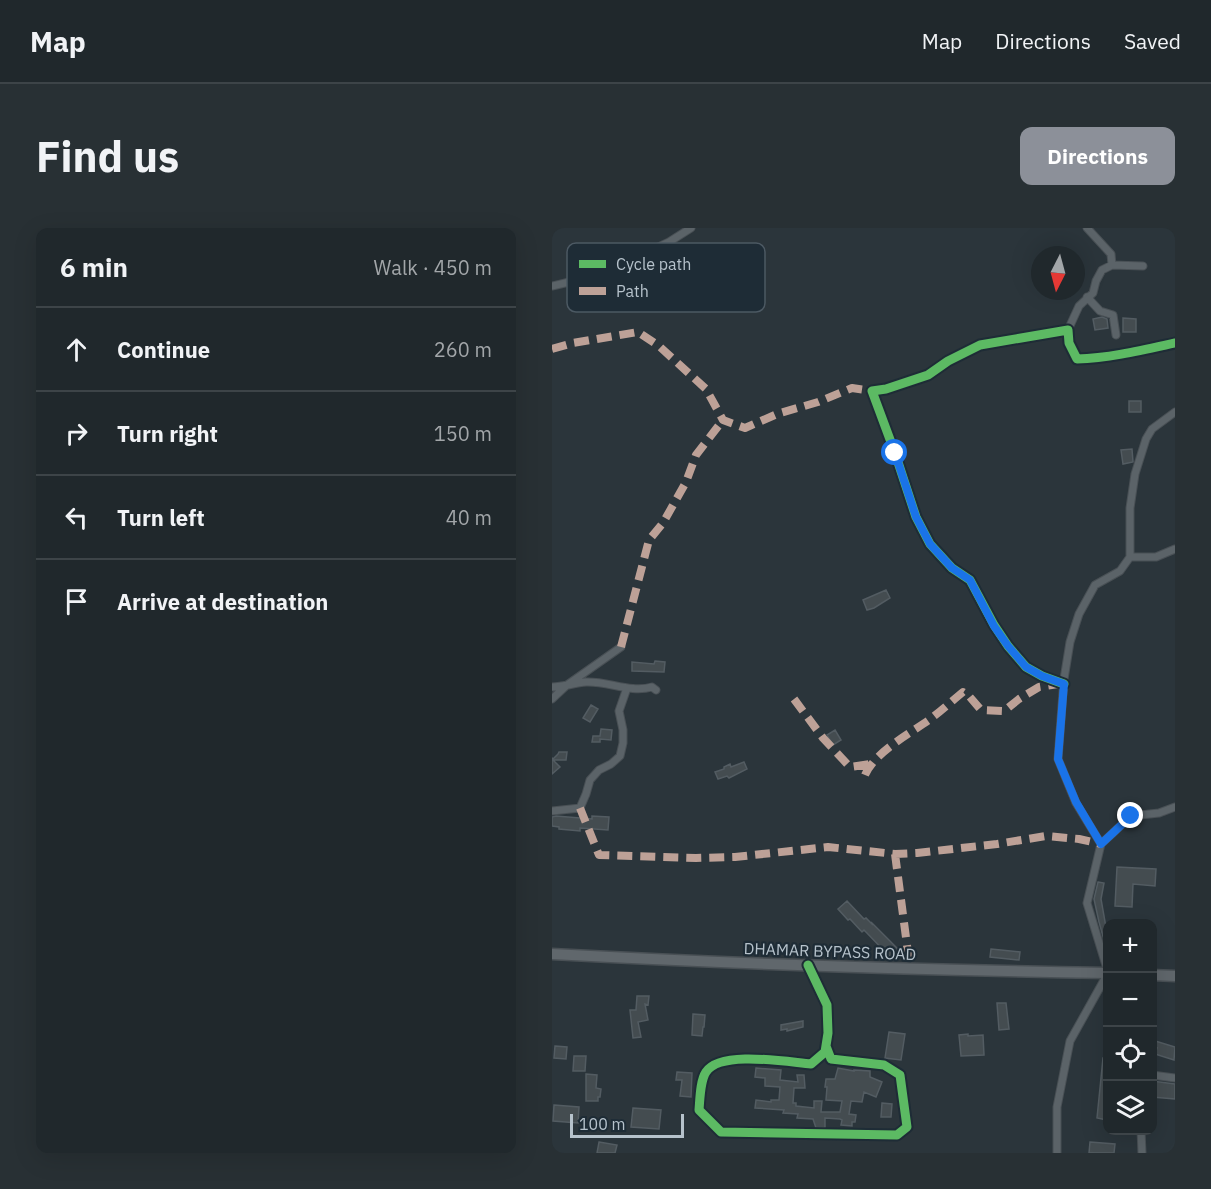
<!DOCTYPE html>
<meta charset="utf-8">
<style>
body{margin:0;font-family:"IBM Plex Sans",sans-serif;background:#283034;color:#f1f3f6}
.controls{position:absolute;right:18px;bottom:18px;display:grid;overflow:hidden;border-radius:12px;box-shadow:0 6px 24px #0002}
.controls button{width:54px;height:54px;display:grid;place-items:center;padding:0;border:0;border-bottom:2px solid #3d4448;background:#20282c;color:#f1f3f6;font:30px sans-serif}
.compass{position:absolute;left:479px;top:18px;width:54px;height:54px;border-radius:50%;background:#20282c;box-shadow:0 6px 24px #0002;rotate:186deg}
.scale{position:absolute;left:18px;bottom:15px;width:114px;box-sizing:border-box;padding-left:6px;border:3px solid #b6c2cb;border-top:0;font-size:16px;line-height:21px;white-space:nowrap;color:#b6c2cb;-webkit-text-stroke:4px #1e2c36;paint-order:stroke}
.stop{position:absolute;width:18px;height:18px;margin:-14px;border:4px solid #1a73e8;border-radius:50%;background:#fff}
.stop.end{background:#1a73e8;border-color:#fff;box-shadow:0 2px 6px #0008}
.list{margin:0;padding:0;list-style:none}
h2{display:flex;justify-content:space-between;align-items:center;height:78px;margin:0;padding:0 24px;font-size:26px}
h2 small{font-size:20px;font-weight:400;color:#a2a6a9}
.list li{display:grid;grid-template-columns:39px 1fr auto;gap:18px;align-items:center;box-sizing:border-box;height:84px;padding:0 24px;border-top:2px solid #3d4448}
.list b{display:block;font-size:22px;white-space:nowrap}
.list em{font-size:20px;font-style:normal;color:#a2a6a9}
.icon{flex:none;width:33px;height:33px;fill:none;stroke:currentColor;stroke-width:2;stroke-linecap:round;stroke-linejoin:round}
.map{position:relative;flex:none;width:623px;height:925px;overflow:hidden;border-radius:12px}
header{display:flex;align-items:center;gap:36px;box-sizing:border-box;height:84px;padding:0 30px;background:#20282c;border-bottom:2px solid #3d4448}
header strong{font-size:28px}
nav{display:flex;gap:33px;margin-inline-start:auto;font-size:21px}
.intro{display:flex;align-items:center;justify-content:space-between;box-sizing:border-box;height:144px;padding:0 36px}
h1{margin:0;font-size:42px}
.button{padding:15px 27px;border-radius:12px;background:#8c9099;color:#fff;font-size:21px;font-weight:700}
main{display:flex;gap:36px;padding:0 36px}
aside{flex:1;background:#20282c;border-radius:12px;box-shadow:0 6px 24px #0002}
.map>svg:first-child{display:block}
.building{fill:#444c50;stroke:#535c62;stroke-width:1.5}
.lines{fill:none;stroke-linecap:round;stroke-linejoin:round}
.street-casing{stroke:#495055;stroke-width:9}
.secondary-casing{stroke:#495055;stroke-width:13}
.street{stroke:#5b6368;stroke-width:7}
.secondary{stroke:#60676c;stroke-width:10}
.quiet{stroke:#bda197;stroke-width:8;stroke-dasharray:15 8;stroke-linecap:butt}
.cycleway-casing{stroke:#1e2c36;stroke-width:13}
.cycleway{stroke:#5cba63;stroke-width:9}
.route{stroke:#1a73e8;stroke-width:8}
.labels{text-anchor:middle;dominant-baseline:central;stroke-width:4.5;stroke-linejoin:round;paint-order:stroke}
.street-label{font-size:16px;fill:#b6c2cb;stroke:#1e2c36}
.key{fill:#1e2c36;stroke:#4c5963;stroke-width:1.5}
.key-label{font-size:16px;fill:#b6c2cb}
</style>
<header>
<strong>Map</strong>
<nav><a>Map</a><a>Directions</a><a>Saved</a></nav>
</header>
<div class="intro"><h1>Find us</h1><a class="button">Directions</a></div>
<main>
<aside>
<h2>6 min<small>Walk · 450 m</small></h2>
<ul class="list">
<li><svg class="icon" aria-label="ahead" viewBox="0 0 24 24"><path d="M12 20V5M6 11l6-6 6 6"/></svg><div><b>Continue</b></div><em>260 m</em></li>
<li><svg class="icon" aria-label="right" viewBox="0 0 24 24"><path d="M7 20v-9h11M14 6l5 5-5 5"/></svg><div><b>Turn right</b></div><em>150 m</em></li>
<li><svg class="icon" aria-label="left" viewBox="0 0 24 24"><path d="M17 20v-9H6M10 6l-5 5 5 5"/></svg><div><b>Turn left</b></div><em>40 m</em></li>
<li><svg class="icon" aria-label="arrive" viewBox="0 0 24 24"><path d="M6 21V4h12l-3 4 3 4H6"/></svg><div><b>Arrive at destination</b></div></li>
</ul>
</aside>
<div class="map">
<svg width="623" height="925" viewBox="0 0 623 925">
<rect width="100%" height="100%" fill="#2b353b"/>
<path class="building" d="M550 89 555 91 556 100 543 102 541 91Z
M571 90 584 91V104H571Z
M577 173H589V184H577Z
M580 221 581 234 571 236 569 222Z
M334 362 338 370 322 380 315 382 311 372Z
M103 433 113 434 112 444 80 443V434L102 436Z
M39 477 46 481 38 494 31 490Z
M49 501 60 502 59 512 48 511V514H40L41 508H48Z
M283 502 289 512 281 517 275 507Z
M7 524H15L14 532H1L8 539 0 546V530L1 531 6 526Z
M192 534 195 541 177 550 175 548 166 551 163 544 172 541V539L178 536 179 539Z
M4 588 40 591V588L57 589 56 602 28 600V603L7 601V599L0 598V589Z
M565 639 604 641 603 658 581 656 580 679 563 678Z
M546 654 552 655 549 671 555 705V723L547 694 542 671Z
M295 673 312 691 314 690 320 696V695L351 726 341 732 312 702 310 704 298 691 296 692 286 681Z
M439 721 468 724 467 732 438 729Z
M85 768H97L96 777 93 776 96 792 86 794 89 809 81 810 78 782H84Z
M445 775H454L457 801 447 802Z
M141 786 153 787 152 799H151L150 808 140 807Z
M251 793V799L235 803V801L229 802V797Z
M337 804 353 806 349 832 333 830Z
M416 806V808L431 807 432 827 409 828 407 807Z
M600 812 623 819 622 832 603 826 605 820H600Z
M3 818 15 819 14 831 2 830Z
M22 828H34L33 843H21Z
M551 830H555V892L545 890Z
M204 840 229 842 228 852 246 854 245 847H252L253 860H242L241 875H244V878L262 880V873H270L269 884H288L290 873 274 872 275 859H273L274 851H283L286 840 302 843V842L318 843V849L330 854 324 869 312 864 310 874 299 873 297 886 304 887 303 894H300V898L289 897 290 892 288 891 273 890V900H264L261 891 245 890 246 886 231 885 232 882 203 880 204 872 219 874V872H227L228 859 213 858V850L203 849Z
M125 844 140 845 139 869 128 868 130 852H124Z
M34 846 45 847 44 860 49 861 48 869H46V873H34Z
M600 853 623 856V871L600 869Z
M330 875 340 876 339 889H329Z
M2 877 27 879 26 895 1 893Z
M81 880 109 882 107 901 79 899Z
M47 914 65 917 63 925H45Z
M538 914 563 916 562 925H537Z"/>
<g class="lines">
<defs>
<path id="street" d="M535 0 559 26 560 37
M0 58 59 44 87 28 117 14 139 0
M535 69 548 83 561 87 564 107
M516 102 527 78 541 65 544 53 550 42 560 37 591 38
M578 329H604L623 321
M512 456 490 448 474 439 456 418 442 397 418 352 400 340 378 316 364 289 343 225 320 163 334 161 376 147 396 133 428 117 516 102 517 115 525 131C558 130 591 122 623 115
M0 459C11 459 22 455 34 454 56 453 78 465 100 459L104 462
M0 471 15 457 69 419
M0 583 28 580 34 566 38 552 47 542 59 536 68 528 71 515V502L67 483 75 460
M549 616 579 588 607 585 623 579
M256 737 275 777 276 805 273 824 259 836C235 834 168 822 154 844 148 853 148 871 147 882L169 904 345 907 355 899 348 847 332 837 279 831 274 818
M556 744 535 675 549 616 524 575 506 531 512 451 518 414 527 386 543 357 568 343 578 329V280L583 246 594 211 600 201 623 184
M600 847 623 850
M589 902 590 925
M505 925V879L518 813 556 745"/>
<path id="secondary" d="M0 726C185 736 370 742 556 745
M600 747 623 748"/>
</defs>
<use href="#street" class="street-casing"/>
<use href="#secondary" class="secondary-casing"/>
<use href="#street" class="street"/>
<use href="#secondary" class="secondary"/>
<path class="quiet" d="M0 121 21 115 86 104 107 118 154 161 171 192 193 200 225 186 266 174 300 160 320 163
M69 419 97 312 111 295 134 254 144 227 171 192
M242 471 271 510 298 539 318 536
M313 547C323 524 357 506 377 492 389 483 400 473 411 464L417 468 429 482 452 483 467 471 487 459 506 456
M28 580 47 627 144 630 183 629 276 619 343 626 365 625 445 616 494 608 527 611 549 616
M343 626 358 740"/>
<defs>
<path id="cycleway" d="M512 456 490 448 474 439 456 418 442 397 418 352 400 340 378 316 364 289 343 225 320 163 334 161 376 147 396 133 428 117 516 102 517 115 525 131C558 130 591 122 623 115
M256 737 275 777 276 805 273 824 259 836C235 834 168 822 154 844 148 853 148 871 147 882L169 904 345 907 355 899 348 847 332 837 279 831 274 818"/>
</defs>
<use href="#cycleway" class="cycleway-casing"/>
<use href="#cycleway" class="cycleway"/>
</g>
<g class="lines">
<path class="route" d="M343 225 364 289 378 316 400 340 418 352 442 398 456 418 474 439 490 448 512 456 506 531 524 574 549 616 579 588"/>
</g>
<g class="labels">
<g class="street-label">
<text transform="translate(278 723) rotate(2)">DHAMAR BYPASS ROAD</text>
</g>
</g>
<rect x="15" y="15" width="198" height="69" rx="9" class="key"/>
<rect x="27" y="32" width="27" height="8" fill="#5cba63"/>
<rect x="27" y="59" width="27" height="8" fill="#bda197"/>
<g class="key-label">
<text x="64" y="42">Cycle path</text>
<text x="64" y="69">Path</text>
</g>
</svg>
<div class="controls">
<button>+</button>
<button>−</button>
<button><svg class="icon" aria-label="locate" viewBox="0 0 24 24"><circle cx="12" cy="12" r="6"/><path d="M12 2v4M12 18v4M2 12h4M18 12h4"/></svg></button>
<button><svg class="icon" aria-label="layers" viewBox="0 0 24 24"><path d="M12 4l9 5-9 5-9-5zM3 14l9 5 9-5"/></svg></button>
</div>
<svg class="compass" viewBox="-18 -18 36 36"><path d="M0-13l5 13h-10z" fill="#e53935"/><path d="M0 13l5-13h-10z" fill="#a2a6a9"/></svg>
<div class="scale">100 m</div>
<div class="stop" style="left:343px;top:225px"></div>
<div class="stop end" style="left:579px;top:588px"></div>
</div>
</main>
